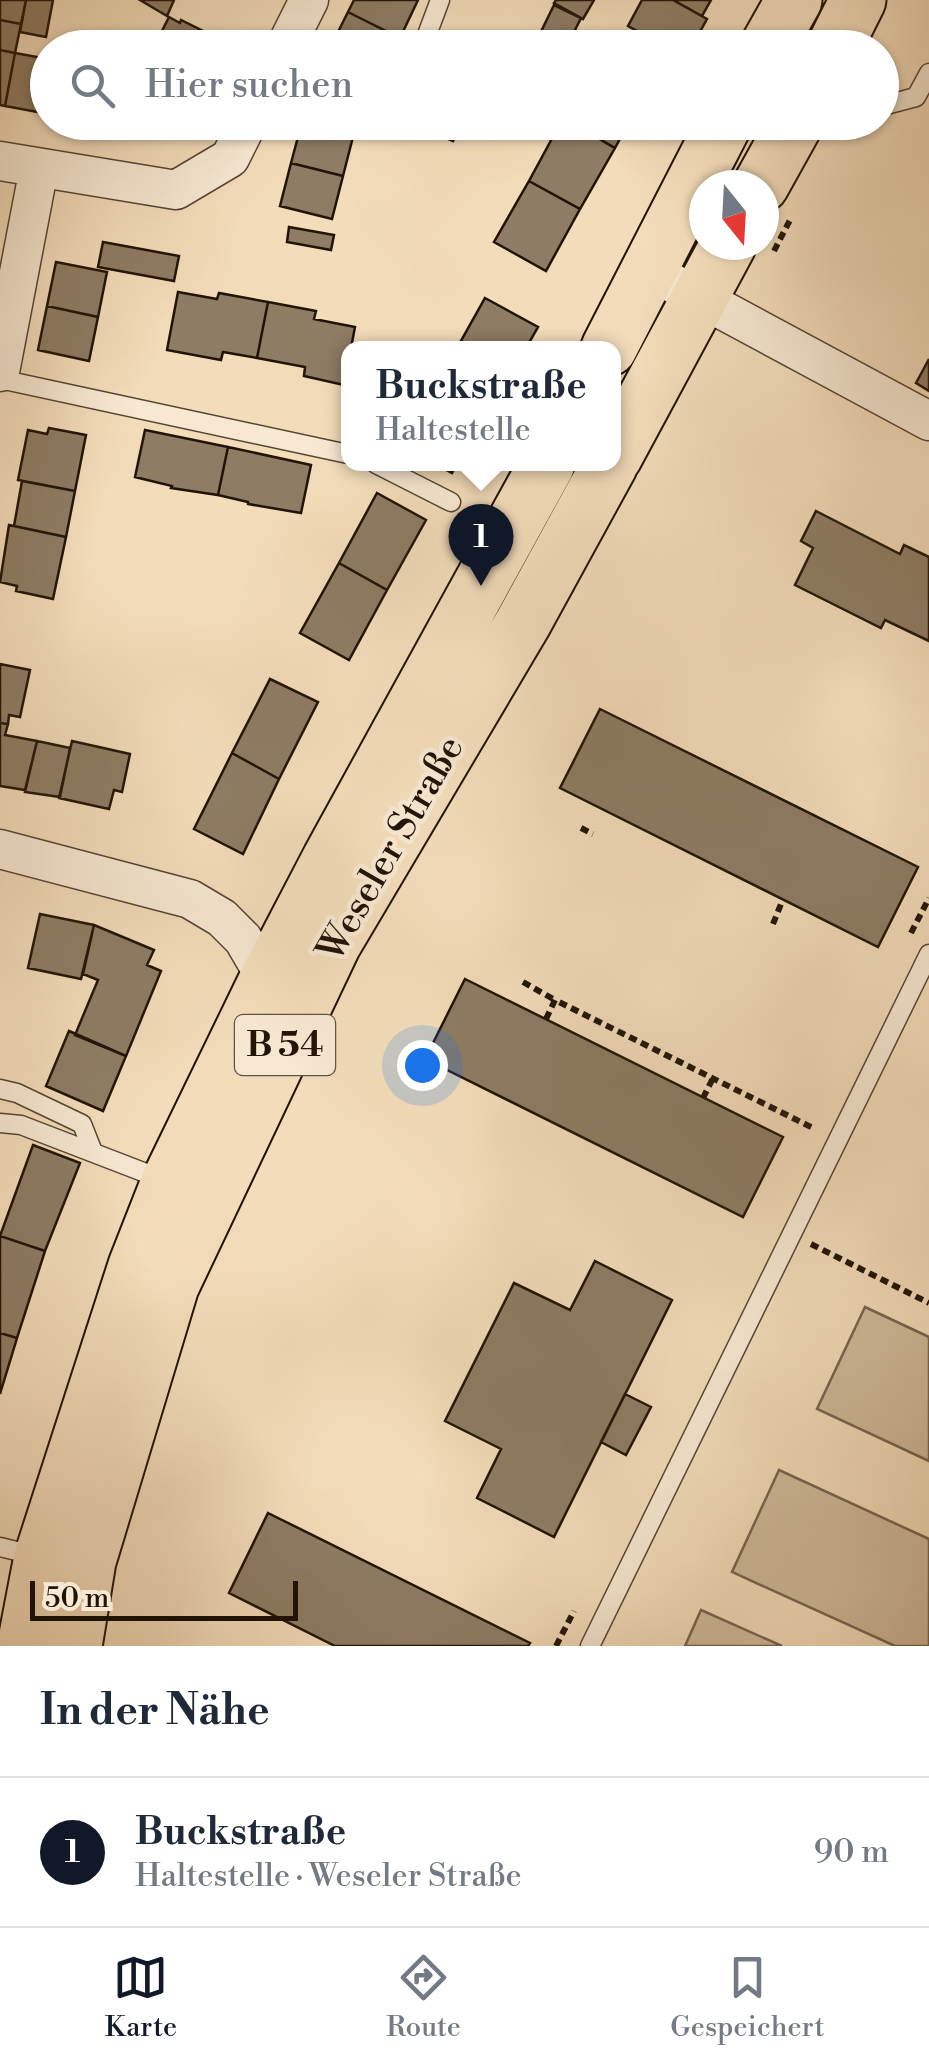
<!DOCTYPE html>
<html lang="de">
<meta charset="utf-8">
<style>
body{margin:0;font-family:"Libre Bodoni",serif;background:#f6f6f7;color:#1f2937}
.compass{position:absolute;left:689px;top:170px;width:90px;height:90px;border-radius:50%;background:#fff;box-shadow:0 2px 8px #0004;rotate:162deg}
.scale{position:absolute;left:30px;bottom:25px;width:268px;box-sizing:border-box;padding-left:10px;border:5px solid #211306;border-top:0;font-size:28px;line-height:35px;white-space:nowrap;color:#211306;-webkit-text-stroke:8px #f7e8d2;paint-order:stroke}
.you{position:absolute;left:422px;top:1065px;width:35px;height:35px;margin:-25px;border:8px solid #fff;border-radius:50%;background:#1a73e8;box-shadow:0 0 0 15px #1a73e833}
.badge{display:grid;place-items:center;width:65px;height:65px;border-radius:50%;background:#111827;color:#fff;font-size:32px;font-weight:700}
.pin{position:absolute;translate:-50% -82px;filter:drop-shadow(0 2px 5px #0008)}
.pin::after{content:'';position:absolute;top:52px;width:35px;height:30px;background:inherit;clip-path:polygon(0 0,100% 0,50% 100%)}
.popup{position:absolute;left:341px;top:341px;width:280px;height:130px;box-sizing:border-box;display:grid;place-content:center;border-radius:20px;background:#fff;filter:drop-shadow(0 2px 8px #0005);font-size:32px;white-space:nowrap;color:#747a83}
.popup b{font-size:38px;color:#1f2937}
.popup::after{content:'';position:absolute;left:50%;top:100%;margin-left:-20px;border:20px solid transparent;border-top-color:#fff}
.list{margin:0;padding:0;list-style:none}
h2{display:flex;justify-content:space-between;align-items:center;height:130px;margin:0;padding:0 40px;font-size:42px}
h2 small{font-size:32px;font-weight:400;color:#747a83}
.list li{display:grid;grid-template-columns:65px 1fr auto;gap:30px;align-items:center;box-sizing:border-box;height:150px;padding:0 40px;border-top:2px solid #e0e1e3}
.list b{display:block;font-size:38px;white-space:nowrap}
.list p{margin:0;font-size:32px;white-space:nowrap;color:#747a83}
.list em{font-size:32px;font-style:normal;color:#747a83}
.icon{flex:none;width:55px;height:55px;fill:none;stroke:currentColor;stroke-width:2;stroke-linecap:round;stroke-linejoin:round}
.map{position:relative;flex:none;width:929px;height:1646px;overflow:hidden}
.search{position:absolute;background:#fff;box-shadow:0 2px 8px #0004;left:30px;right:30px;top:30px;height:110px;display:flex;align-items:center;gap:25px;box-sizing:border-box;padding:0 35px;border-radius:55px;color:#747a83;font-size:38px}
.sheet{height:280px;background:#fff}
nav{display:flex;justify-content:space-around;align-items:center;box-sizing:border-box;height:140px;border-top:2px solid #e0e1e3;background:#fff;font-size:28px;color:#747a83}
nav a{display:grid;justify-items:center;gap:5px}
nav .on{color:#111827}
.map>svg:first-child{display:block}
.green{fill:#cfba9b;stroke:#786650;stroke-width:2.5}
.building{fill:#8e7c64;stroke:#211306;stroke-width:2.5}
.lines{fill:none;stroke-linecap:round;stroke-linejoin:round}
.service-casing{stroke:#564533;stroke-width:21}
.minor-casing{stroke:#564533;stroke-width:41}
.primary-casing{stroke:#211306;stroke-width:59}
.path{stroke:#211306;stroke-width:6;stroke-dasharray:8 5;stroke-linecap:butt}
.service{stroke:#f7e8d2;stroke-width:18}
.minor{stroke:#f7e8d2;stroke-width:38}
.primary{stroke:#f3dcba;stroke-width:55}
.labels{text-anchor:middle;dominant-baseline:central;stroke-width:9;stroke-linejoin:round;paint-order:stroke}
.shield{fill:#f7e8d2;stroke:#615343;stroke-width:2.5}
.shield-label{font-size:35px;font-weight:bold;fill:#211306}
.street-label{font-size:38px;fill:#211306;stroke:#f7e8d2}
</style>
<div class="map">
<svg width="929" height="1646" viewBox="0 0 929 1646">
<rect width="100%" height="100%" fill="#f3dcba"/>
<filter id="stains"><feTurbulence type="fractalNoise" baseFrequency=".002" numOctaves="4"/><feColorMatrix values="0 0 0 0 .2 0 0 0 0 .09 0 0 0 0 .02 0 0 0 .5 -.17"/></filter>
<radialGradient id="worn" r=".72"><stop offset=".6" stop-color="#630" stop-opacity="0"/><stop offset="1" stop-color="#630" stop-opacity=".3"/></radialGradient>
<path class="green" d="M865 1307 929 1337V1461L817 1409Z
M779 1470 929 1539V1646H895L732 1572Z
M701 1610 782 1646H685Z"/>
<path class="building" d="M0 0H26L21 24 0 20Z
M26 0H53L46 37 20 32Z
M140 0H174L167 16Z
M354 0H418L400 38 348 12Z
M556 0H594L583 19 554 3Z
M642 0H673L707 19 691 48H668L628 26Z
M673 0H711L702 16Z
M554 5 581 18 566 48H533Z
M348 12 400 38 395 48H330Z
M169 17 180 23 181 20 229 44 228 48H167L173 36 162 31Z
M0 20 21 24 15 53 0 50Z
M468 38 488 48H463Z
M0 50 15 53 5 106 0 105Z
M15 53 48 59V114L5 106Z
M302 122H329L355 129 343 176 291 163Z
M421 122H462L453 141 419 126Z
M561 122H570L615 148 580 209 529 181Z
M570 122H629L615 148Z
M291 163 343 176 332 219 280 206Z
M529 181 580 209 546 271 494 242Z
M289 227 334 235 331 250 287 242Z
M103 242 179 256 174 281 98 267Z
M56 262 107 272 98 317 47 306Z
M178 292 217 299 219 293 268 302 257 358 223 352 221 360 167 350Z
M485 298 538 327 526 348H457Z
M268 302 316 311 314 319 355 327 344 385 304 376 305 367 257 358Z
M47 306 98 317 89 361 38 350Z
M929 359V391L916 383Z
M49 428 86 435 75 491 18 480 28 430 47 434Z
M145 430 228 447 218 495 171 488 172 486 135 477Z
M228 447 311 465 301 513 248 504V502L218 495Z
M435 464H457L452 473Z
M22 481 75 491 66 537 14 526Z
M377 493 426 520 387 590 339 563Z
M816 511 900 554 904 545 929 557V641L885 620 881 628 795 585 813 548 801 541Z
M9 525 66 537 53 599 16 591 17 586 0 582Z
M339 563 387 590 349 660 300 633Z
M0 664 30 670 20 717 9 715 8 724 0 723Z
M270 679 318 702 279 779 232 753Z
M600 709 918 867 878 947 560 788Z
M0 723 8 724 5 735 37 741 25 790 0 786Z
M37 741 70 748 60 797 25 792Z
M72 741 130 754 122 792 114 790 109 809 59 798Z
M232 753 279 779 243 854 194 829Z
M40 914 94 925 81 979 28 968Z
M94 925 154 950 147 965 161 971 126 1056 75 1035 98 980 83 974Z
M465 979 783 1137 743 1217 425 1059Z
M69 1031 126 1056 103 1111 46 1086Z
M33 1145 80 1163 45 1251 0 1236Z
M0 1236 45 1251 17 1338 0 1333Z
M595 1261 672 1300 554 1537 477 1498 501 1449 445 1421 514 1283 570 1310Z
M0 1333 17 1338 0 1394Z
M625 1394 651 1407 626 1455 601 1442Z
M268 1513 530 1643 528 1646H335L229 1593Z"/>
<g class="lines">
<defs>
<path id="service" d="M422 48 440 0
M882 106 916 97 929 73
M0 379 348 454
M376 464 451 502
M0 1089 17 1093 82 1124 93 1152
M0 1123 21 1125 164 1180
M0 1547 37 1556
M590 1646 929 954"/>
<path id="minor" d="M285 48 309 0
M0 161 176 190 230 158 248 122
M650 271 929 421
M0 372 39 168
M0 849 190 899 222 918 243 939 267 980"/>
<path id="primary" d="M767 48 794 0
M834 48 858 0
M761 185 796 122
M609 348 725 122
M614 457 728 245
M25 1646 42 1557 136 1266 169 1182 267 980 330 859 547 464
M74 1646 88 1561 171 1286 333 944 523 623 610 464"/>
</defs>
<use href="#service" class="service-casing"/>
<use href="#minor" class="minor-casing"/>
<use href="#primary" class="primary-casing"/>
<path class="path" d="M774 251 791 218
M581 828 593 834
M773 924 783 899
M911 933 929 898
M523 982 555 1000
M546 1019 555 1000 815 1129
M703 1098 713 1078
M811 1244 929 1303
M556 1646 574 1611"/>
<use href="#service" class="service"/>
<use href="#minor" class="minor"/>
<use href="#primary" class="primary"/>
</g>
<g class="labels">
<rect class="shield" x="235" y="1015" width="100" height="60" rx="8"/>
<g class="shield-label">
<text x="285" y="1045">B 54</text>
</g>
<g class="street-label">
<text transform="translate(391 849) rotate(-60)">Weseler Straße</text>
</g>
</g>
<rect width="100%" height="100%" filter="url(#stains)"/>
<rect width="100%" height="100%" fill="url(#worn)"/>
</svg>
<svg class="compass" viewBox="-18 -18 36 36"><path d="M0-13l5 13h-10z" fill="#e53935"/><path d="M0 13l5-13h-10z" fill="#747a83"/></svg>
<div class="scale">50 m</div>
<div class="you"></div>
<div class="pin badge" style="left:481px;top:586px">1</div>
<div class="popup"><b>Buckstraße</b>Haltestelle</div>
<div class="search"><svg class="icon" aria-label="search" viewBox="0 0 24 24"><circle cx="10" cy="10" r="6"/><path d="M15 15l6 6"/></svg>Hier suchen</div>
</div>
<section class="sheet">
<h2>In der Nähe<small></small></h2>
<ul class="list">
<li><span class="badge">1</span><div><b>Buckstraße</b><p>Haltestelle · Weseler Straße</p></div><em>90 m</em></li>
</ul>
</section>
<nav>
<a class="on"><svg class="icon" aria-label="map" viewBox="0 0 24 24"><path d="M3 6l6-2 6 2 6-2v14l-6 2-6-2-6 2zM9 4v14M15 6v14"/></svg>Karte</a>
<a><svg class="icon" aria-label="directions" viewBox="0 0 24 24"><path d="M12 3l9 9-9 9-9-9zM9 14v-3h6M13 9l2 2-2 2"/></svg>Route</a>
<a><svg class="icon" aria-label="saved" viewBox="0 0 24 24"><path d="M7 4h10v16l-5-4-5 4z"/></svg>Gespeichert</a>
</nav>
